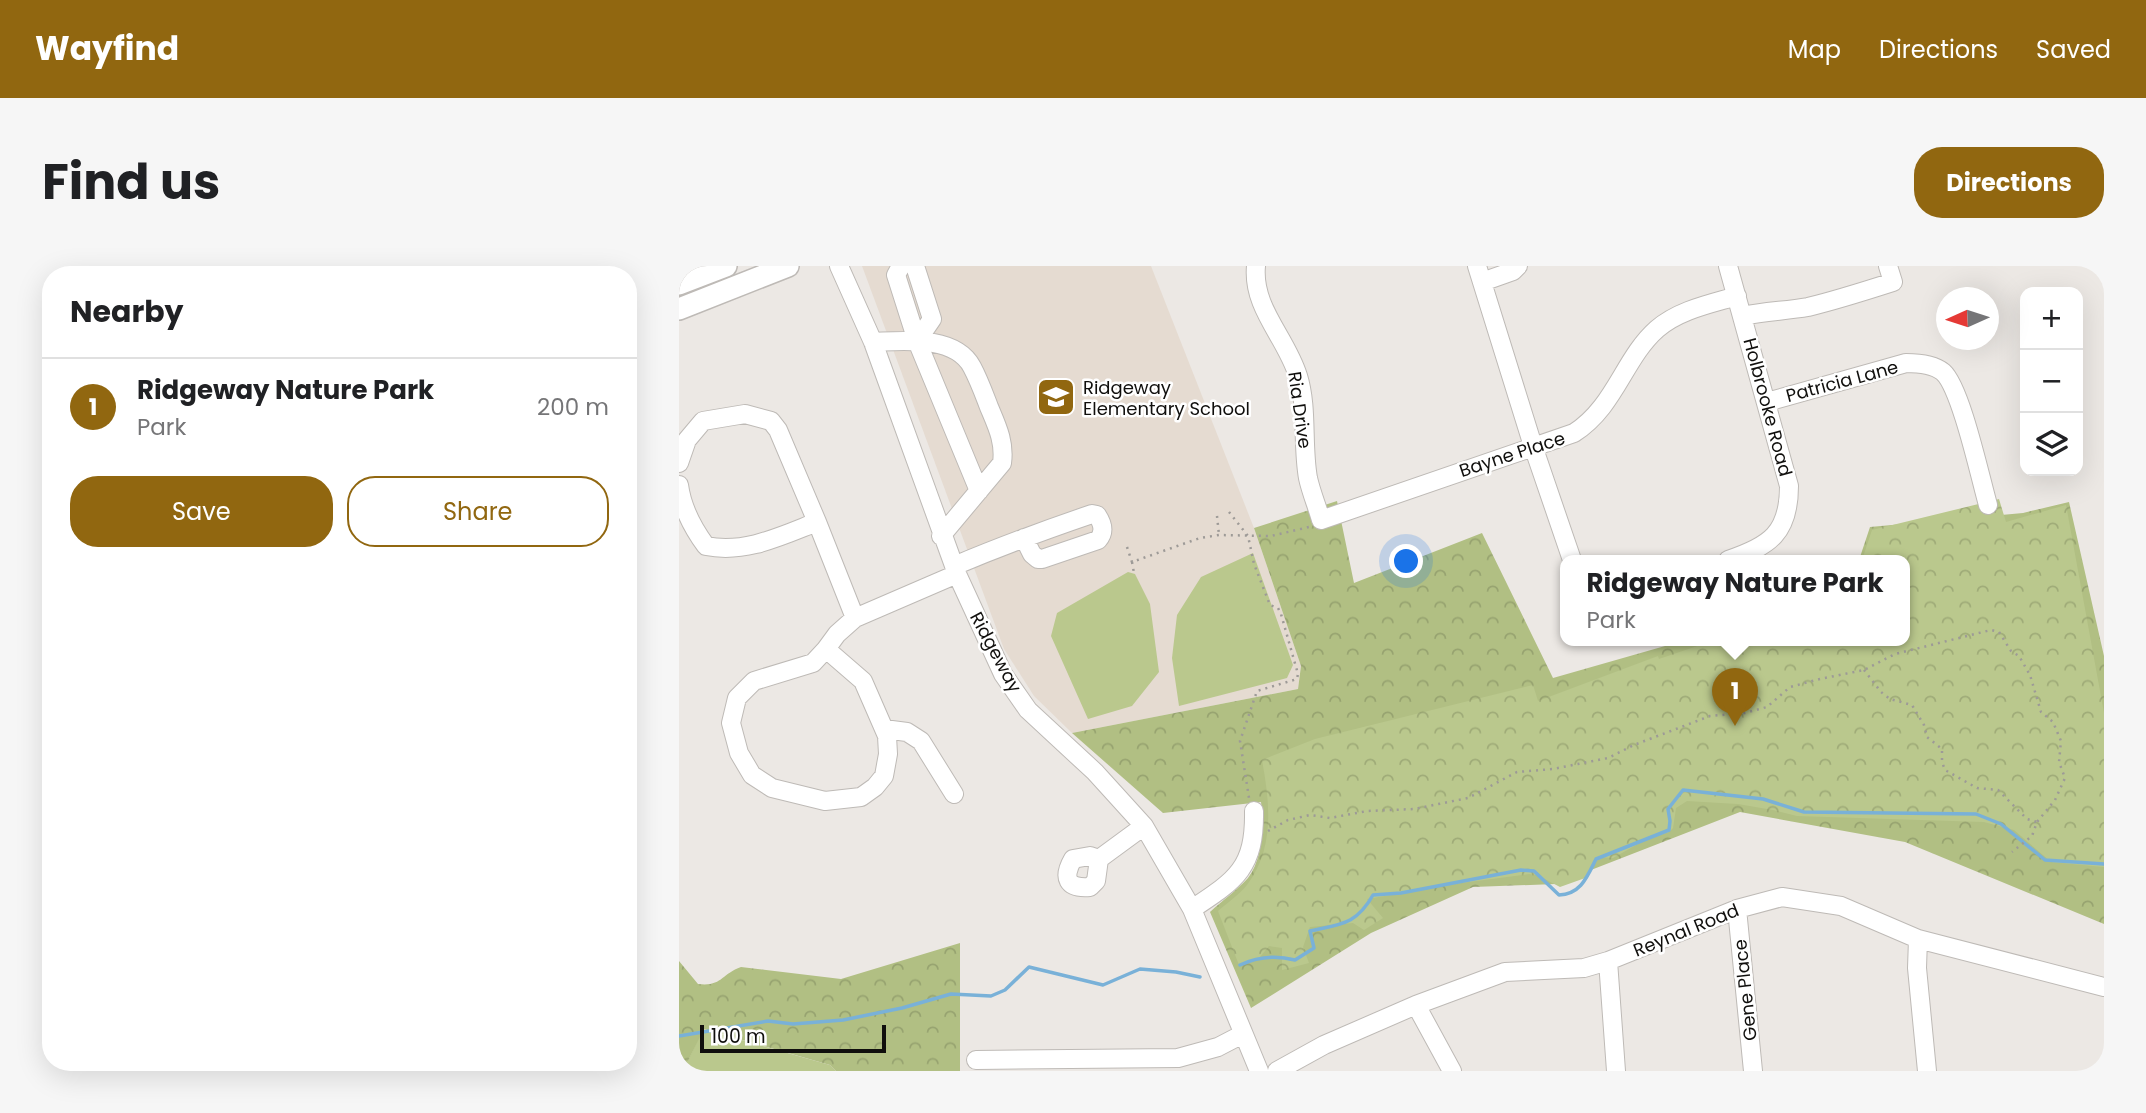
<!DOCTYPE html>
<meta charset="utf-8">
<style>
body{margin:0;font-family:Poppins,sans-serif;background:#f6f6f6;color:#202124}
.controls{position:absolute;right:21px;top:21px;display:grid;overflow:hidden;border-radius:14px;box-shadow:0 7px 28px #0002}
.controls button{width:63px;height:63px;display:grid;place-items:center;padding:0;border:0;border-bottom:2px solid #e0e0e0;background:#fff;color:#202124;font:35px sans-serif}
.compass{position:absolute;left:1257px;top:21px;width:63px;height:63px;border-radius:50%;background:#fff;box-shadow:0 7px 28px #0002;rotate:267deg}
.scale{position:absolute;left:21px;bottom:18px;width:186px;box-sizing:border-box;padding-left:7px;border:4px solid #100f0d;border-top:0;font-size:19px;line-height:24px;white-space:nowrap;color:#100f0d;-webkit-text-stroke:5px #fff;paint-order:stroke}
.you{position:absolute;left:728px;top:296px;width:24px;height:24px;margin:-18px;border:5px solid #fff;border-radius:50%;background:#1a73e8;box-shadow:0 0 0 10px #1a73e833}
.badge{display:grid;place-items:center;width:46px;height:46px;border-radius:50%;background:#916710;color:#fff;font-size:23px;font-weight:700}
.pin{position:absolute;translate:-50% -58px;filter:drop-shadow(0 2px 4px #0008)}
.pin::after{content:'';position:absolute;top:37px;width:24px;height:21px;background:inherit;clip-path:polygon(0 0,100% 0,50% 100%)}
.popup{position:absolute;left:881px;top:289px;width:350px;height:91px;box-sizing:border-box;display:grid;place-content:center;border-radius:14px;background:#fff;filter:drop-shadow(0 2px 5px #0005);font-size:23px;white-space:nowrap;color:#757577}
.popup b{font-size:26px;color:#202124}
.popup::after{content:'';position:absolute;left:50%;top:100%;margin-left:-14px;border:14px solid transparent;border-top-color:#fff}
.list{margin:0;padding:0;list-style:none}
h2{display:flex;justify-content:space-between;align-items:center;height:91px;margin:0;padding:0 28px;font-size:30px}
h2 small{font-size:23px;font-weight:400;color:#757577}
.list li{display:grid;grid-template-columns:46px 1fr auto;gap:21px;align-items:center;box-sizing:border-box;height:98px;padding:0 28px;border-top:2px solid #e0e0e0}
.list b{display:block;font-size:26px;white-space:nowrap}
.list p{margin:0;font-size:23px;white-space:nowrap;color:#757577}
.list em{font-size:23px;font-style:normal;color:#757577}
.actions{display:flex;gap:14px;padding:21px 28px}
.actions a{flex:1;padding:16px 0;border:2px solid #916710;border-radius:28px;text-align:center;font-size:24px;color:#916710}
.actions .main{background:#916710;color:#fff}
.icon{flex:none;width:38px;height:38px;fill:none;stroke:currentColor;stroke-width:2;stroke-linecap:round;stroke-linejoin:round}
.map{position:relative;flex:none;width:1425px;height:805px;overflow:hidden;border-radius:28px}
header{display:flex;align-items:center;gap:42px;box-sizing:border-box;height:98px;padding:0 35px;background:#916710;color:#fff}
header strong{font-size:33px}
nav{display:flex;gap:38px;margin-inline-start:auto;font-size:24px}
.intro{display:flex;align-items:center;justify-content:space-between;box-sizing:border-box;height:168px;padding:0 42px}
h1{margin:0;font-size:49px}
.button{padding:18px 32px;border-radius:28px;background:#916710;color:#fff;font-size:24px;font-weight:700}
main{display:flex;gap:42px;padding:0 42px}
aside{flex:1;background:#fff;border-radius:28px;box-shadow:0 7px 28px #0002}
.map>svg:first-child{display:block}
.built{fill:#e5dbd1}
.grass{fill:#bac88d}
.forest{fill:url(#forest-crowns)}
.park{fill:url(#park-crowns)}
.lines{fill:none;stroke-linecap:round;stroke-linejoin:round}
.stream{stroke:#79b1d8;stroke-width:3.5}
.minor-casing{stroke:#bebab6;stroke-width:20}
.major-casing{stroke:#bebab6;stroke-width:24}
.path{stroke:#9d9a97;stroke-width:2.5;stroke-dasharray:2 5;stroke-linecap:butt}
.minor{stroke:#fff;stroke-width:18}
.major{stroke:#fff;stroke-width:21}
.labels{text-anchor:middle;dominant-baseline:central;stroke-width:5;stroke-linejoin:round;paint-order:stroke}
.street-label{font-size:18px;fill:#100f0d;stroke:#fff}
.poi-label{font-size:18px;fill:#100f0d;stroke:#fff;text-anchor:start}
</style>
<header>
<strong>Wayfind</strong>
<nav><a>Map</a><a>Directions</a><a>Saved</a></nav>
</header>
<div class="intro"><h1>Find us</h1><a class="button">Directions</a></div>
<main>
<aside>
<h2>Nearby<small></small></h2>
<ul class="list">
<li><span class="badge">1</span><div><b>Ridgeway Nature Park</b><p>Park</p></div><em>200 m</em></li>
</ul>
<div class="actions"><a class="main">Save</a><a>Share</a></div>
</aside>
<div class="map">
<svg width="1425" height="805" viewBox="0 0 1425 805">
<defs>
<pattern id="forest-crowns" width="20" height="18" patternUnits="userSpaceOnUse" patternTransform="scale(1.75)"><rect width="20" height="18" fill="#b1bf83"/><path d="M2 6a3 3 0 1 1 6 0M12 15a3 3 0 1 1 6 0" fill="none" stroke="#97a370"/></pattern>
<pattern id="park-crowns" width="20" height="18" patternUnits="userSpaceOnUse" patternTransform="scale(1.75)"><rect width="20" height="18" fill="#bac88d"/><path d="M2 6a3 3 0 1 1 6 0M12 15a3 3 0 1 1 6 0" fill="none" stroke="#9fab78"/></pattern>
</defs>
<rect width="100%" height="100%" fill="#ece8e4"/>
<path class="built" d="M183 0H472L575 262 622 400 619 423 393 467 355 430 325 383Z"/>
<path class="grass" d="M574 287 614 399 608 412 500 440 493 392 498 349 522 311Z
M449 306 456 308 471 338 480 406 453 440 409 453 372 370 378 347Z
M24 763 151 799 157 805H4Z"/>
<path class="forest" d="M658 235 675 317 803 267 874 412 1007 374H1226V294H1180L1191 261 1344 247 1390 236 1425 390V658L1226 576 1061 546 876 618 794 621 692 667 572 742 531 646C543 635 558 624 569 612 584 593 585 558 582 536L484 547 393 467 619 423 622 400 575 262Z
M281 677V805H157L151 799 25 763 4 805H0V695L19 718C43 721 42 708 62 701L162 713Z"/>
<path class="park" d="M1320 233 1327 256 1387 239 1425 447V601L1372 596 1335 564 1305 556 1118 550 1094 544 1059 538 1008 535 997 542 994 562 990 566 966 574 934 592 920 591 914 598 909 611 881 621 858 609 850 608 782 617 688 633 704 652 685 664 674 657 631 661 624 681 630 697 603 704V682L590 680 581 691 560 699 539 645C548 637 560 629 568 619 596 582 591 537 583 494L636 473 854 419 859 435 979 390 980 393 1036 374H1226V294H1183L1193 264Z"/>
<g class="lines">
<path class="stream" d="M561 699C580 690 597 689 616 694L635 682 631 665C662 658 677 659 694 629L722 627 842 604 855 605 880 629C902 628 908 611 917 593L990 564 991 555 989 543 1004 524 1084 533 1125 546 1297 548 1322 558 1366 594 1425 598
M0 770 89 755 114 758 164 754 223 742 272 728 312 730 326 724 350 701 424 719 461 703 497 706 521 711"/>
<defs>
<path id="minor" d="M160 0 194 76 278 308 324 408 349 444 416 506 465 560 513 643 580 805
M222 0 217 9 238 75 300 225
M236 0 253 53 238 75
M577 0C573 42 607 71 619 110 629 142 623 179 629 212 632 226 638 240 642 254L895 167C936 141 945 92 978 63 1000 44 1031 38 1058 30
M798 0 854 180 893 294
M803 16 834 5 839 0
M1064 50C1085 45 1107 45 1129 41 1158 34 1186 25 1214 16L1209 0
M194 76C224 75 276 69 293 101 300 114 305 128 310 141 318 160 326 176 323 197L262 270
M1088 136 1227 97C1239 97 1254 98 1264 106 1282 122 1301 211 1309 239
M0 197 8 174 24 155 66 148 92 155 99 164 138 256C102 270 66 288 27 280 13 261 3 242 0 219
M138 256 176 352
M1049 294C1091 280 1110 267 1110 220L1049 0
M275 300C320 281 366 264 413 248L418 249C424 258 426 266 419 274L363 293H359L353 288 345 272
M147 383 184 415 208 470 209 488 205 510 196 521 182 531 146 535 93 522 73 509 60 487 52 457 58 432 75 415 134 397Z
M147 383 158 368 176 352 278 308
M205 463 228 466 242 475 275 528
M420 593 411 590 394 593C383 612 388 623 411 621L417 615 420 593 465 560
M513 643C557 614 576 602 575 545
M1058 643 1074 805
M1239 673 1238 702 1248 805
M929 695 937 805
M737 739 773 805
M297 794 499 792 539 781 564 768
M598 805 645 779 737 739 826 706 905 702 929 695 1058 643 1103 631 1162 640 1239 673 1425 721"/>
<path id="major" d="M0 18 47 0
M0 43 109 0"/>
</defs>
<use href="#minor" class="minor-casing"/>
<use href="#major" class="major-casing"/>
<path class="path" d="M550 246 569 270 575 298 591 339 599 342 602 348 619 408 618 413 578 425 561 475 570 532
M538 250 540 269
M448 281 453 296 521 272 540 269 592 270 630 261
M453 296 455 307
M1185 404 1202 426 1211 433 1233 439 1245 459 1248 471 1263 483V496L1266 504 1298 522 1319 524 1348 553 1358 556
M589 565 609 554 631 549 651 552 688 545 735 543 789 532 838 506 874 503 929 492 955 479 1031 450 1066 447 1088 441 1111 421 1141 413 1185 404 1216 388 1312 364 1320 366 1332 385 1340 390 1351 409 1362 446 1374 456 1382 475 1380 496 1386 512 1376 534 1358 556 1353 570 1333 586"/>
<use href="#minor" class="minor"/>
<use href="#major" class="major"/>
</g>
<defs>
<symbol id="school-square" viewBox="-11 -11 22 22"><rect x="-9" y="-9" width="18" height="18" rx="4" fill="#916710" stroke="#fff"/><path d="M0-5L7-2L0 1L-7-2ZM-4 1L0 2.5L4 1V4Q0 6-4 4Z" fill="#fff"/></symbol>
</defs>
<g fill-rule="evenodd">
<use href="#school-square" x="355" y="109" width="44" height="44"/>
</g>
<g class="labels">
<g class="street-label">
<text transform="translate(1163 115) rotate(-15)">Patricia Lane</text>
<text transform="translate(1089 141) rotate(75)">Holbrooke Road</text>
<text transform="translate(621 144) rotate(82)">Ria Drive</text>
<text transform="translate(833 188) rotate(-18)">Bayne Place</text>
<text transform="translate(317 386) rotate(62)">Ridgeway</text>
<text transform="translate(1007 664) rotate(-22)">Reynal Road</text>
<text transform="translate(1066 724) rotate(-96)">Gene Place</text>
</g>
<g class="poi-label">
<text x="404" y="121">Ridgeway<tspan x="404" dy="21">Elementary School</tspan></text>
</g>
</g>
</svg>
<div class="controls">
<button>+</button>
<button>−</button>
<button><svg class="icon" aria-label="layers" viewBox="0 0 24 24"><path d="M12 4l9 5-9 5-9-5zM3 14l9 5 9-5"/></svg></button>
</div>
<svg class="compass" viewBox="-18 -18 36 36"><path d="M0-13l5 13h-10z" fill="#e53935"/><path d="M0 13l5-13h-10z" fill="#757577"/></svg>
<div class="scale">100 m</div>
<div class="you"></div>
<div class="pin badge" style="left:1056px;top:460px">1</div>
<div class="popup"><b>Ridgeway Nature Park</b>Park</div>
</div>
</main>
